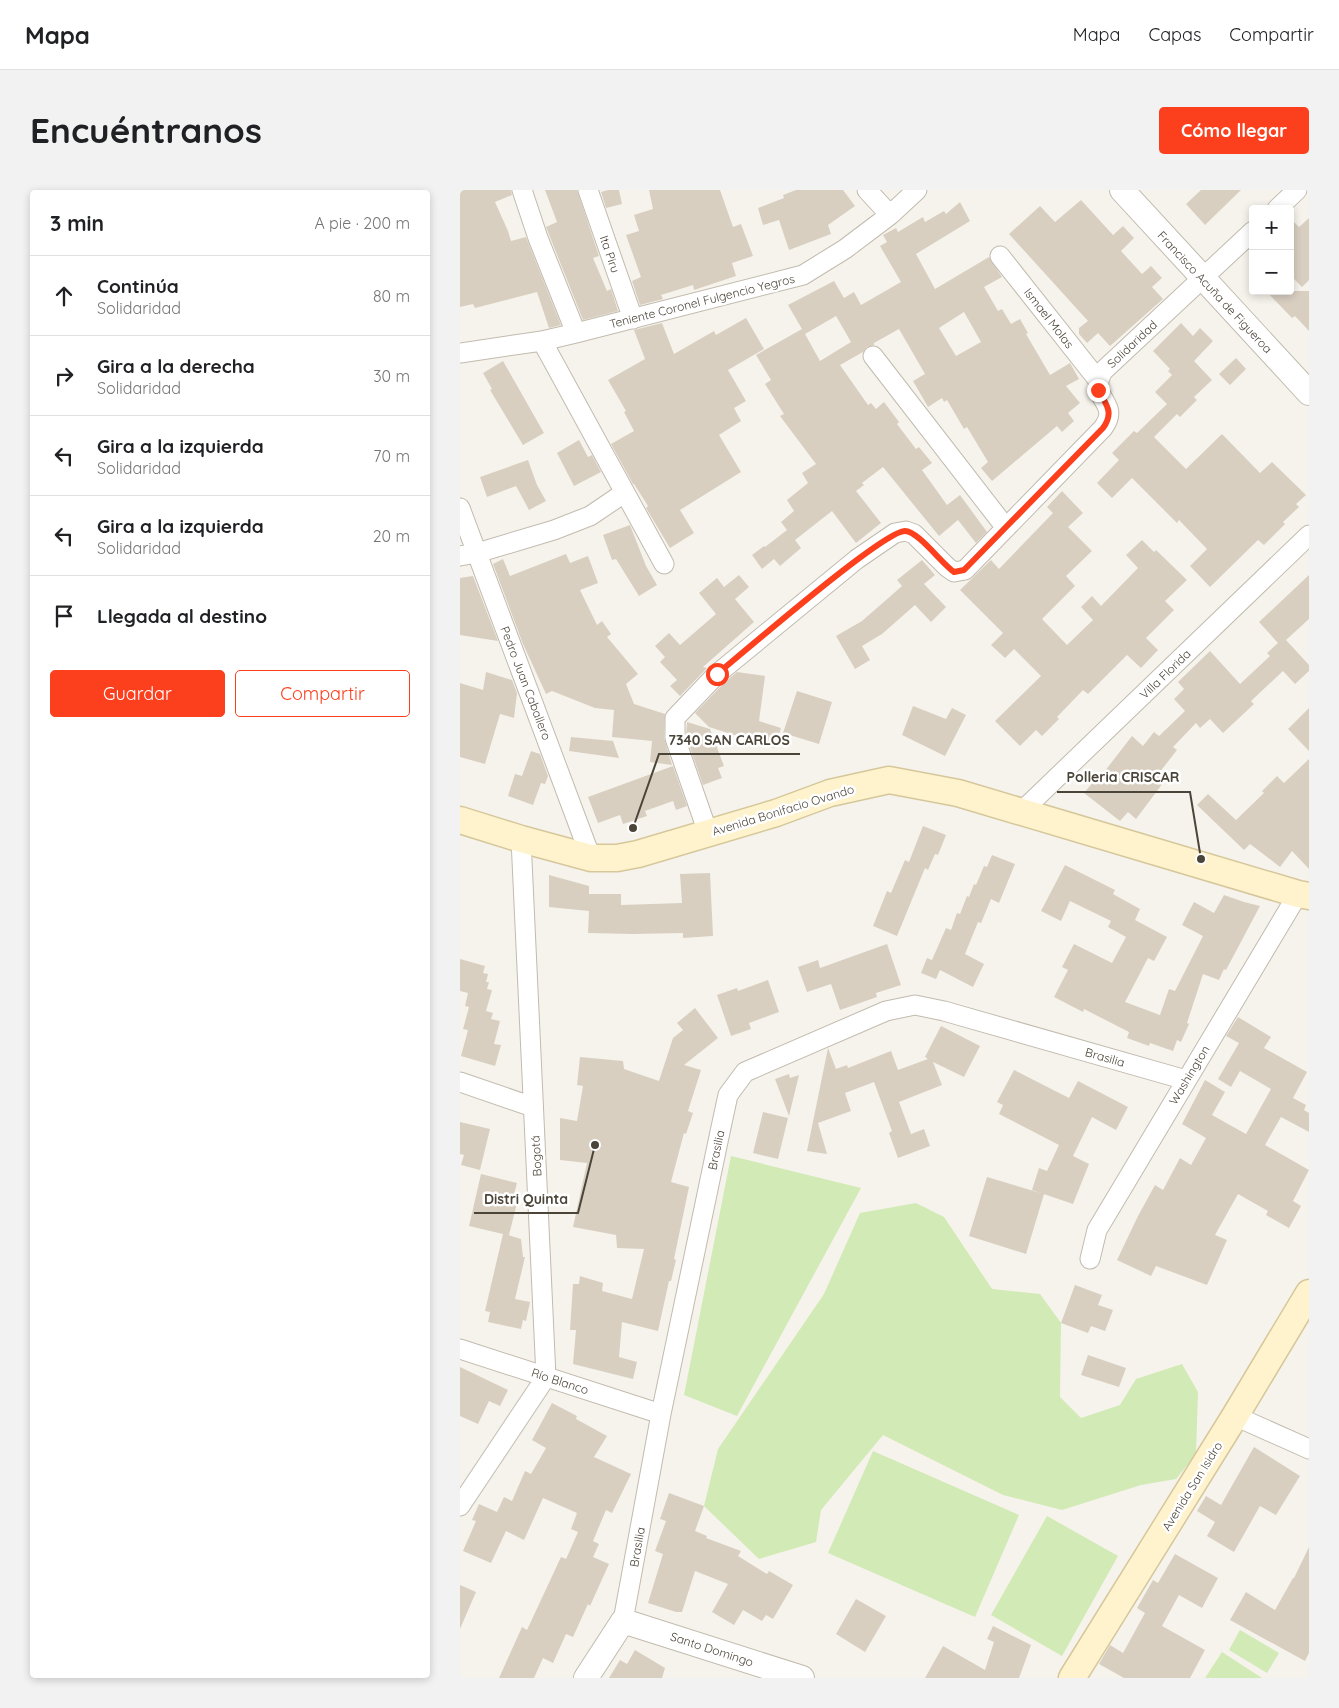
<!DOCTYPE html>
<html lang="es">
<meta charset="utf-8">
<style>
body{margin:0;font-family:Quicksand,sans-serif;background:#f2f2f2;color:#202124}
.controls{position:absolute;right:15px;top:15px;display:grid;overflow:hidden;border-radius:5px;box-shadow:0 2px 8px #0003}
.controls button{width:45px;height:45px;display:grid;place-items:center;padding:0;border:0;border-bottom:1px solid #e0e0e0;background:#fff;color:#202124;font:25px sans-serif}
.stop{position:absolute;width:15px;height:15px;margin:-11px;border:4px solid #fc3f1d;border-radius:50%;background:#fff}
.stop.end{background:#fc3f1d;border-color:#fff;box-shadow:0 1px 5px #0008}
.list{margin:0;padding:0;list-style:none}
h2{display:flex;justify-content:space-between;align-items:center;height:65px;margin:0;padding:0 20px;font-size:21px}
h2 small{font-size:16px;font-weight:400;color:#757577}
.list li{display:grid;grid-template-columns:32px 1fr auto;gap:15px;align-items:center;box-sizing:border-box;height:80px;padding:0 20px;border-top:1px solid #e0e0e0}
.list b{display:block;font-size:19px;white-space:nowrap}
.list p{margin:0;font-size:16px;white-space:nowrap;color:#757577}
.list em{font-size:16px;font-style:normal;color:#757577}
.actions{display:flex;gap:10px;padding:15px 20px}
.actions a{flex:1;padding:11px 0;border:1px solid #fc3f1d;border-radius:5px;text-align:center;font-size:18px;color:#fc3f1d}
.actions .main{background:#fc3f1d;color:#fff}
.icon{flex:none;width:28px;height:28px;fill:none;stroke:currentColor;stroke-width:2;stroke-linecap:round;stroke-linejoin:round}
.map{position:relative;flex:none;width:849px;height:1488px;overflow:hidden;border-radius:5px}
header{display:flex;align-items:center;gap:30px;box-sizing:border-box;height:70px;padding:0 25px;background:#fff;border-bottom:1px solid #e0e0e0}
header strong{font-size:24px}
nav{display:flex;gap:28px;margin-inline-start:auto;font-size:18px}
.intro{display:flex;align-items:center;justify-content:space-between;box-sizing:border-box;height:120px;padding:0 30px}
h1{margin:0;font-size:35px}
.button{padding:12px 22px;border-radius:5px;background:#fc3f1d;color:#fff;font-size:18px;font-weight:700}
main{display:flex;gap:30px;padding:0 30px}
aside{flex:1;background:#fff;border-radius:5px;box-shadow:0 2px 8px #0003}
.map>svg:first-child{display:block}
.green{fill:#d2eab5}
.building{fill:#d8cfc1;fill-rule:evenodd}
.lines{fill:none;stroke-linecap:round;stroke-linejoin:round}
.minor-casing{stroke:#c2bbae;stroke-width:21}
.tertiary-casing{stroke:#c2bbae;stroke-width:26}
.secondary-casing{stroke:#d6c79b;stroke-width:29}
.minor{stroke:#fff;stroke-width:19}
.tertiary{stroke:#fff;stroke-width:24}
.secondary{stroke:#fff3cd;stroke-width:26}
.route{stroke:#fc3f1d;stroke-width:6}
.labels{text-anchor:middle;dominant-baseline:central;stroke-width:5;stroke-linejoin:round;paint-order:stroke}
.street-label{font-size:12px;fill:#4b4439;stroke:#fff}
.leader{fill:none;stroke:#4b4439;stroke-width:2}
.callout-dot{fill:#4b4439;stroke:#fff;stroke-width:2}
.callout-label{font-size:14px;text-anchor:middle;font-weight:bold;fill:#4b4439;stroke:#fff;stroke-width:5;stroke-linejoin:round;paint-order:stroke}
</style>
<header>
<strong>Mapa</strong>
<nav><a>Mapa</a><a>Capas</a><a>Compartir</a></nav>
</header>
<div class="intro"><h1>Encuéntranos</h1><a class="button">Cómo llegar</a></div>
<main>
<aside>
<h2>3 min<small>A pie · 200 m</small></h2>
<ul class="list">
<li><svg class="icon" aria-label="ahead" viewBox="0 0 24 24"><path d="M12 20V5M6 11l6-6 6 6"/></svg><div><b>Continúa</b><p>Solidaridad</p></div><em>80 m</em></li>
<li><svg class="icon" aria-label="right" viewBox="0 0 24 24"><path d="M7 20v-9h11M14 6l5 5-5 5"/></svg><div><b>Gira a la derecha</b><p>Solidaridad</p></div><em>30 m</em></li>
<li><svg class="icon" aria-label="left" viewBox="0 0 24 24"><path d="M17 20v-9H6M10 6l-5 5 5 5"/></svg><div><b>Gira a la izquierda</b><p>Solidaridad</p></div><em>70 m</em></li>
<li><svg class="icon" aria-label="left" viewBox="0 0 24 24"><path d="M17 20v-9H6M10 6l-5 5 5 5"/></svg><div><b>Gira a la izquierda</b><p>Solidaridad</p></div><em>20 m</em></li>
<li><svg class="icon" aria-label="arrive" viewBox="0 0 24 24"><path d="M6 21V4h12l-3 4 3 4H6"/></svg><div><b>Llegada al destino</b></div></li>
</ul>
<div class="actions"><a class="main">Guardar</a><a>Compartir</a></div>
</aside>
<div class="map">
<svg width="849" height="1488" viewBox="0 0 849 1488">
<rect width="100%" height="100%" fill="#f6f3ec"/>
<path class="green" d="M271 966 401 998 277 1226 224 1205Z
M456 1013 484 1027 532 1099 580 1104 601 1133 600 1207 621 1228 660 1215 676 1189 722 1174 738 1202 736 1264 716 1289 681 1295 602 1320 543 1305 423 1245 361 1320 356 1352 299 1369 244 1316 258 1259 364 1104 400 1023Z
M413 1261 559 1325 515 1427 368 1363Z
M587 1326 658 1366 602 1466 531 1425Z
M780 1440 819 1463 807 1483 769 1460Z
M762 1462 802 1488H745Z"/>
<path class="building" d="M0 0H51L52 5 35 12 48 41 51 51 66 47 101 135 89 138 77 102 15 118 13 114 0 117Z
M85 0H117L139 66 133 68 147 101 151 99 158 121 123 130 86 37 97 32Z
M148 0H159L162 14 146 18 141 2Z
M189 0H260L273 37 281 34 293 66 272 73 276 86 234 100 233 95 201 105 203 109 180 115 172 91 181 87 166 45 179 41 174 25 193 19Z
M336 0H383L395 16 368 35 371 44 329 60 319 30 303 35 298 18 324 8 323 5Z
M741 0H781L745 35 726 14Z
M621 10 653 45 663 36 674 48 661 61 682 84 691 76 702 88 692 97 703 109 650 156 638 143 627 153 619 144V138L628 131 549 44 580 16 595 32Z
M500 12 510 31 456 64 475 99 529 67 542 87 524 97 538 121 542 119 551 134 560 129 568 143 566 144 590 185 610 173 619 189 606 196 620 213 608 223 614 231 602 242 597 236 532 291 521 278 528 272 507 237 504 239 487 210 484 212 482 208 468 217 453 191 465 184 439 139 414 153V155L407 157 403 162 380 175 408 215 411 213 416 219 424 212 439 232 437 234 456 259 459 257 472 273 462 280 487 315 500 305 527 342 516 353 498 330 479 346 423 277 402 293 404 295 396 301 421 333 396 353 372 321 335 350 341 358 320 376 314 369 302 379 292 365 304 356 305 357 327 340 321 332 334 321 327 310 348 293 342 283 356 274 320 226 324 224 305 194 311 190 296 165 342 139 328 115 374 91 384 108 394 102 401 115 441 92 420 56 427 52 423 45 436 38 438 42 463 27 465 32 484 21 486 24ZM504 122 521 152 496 166 479 138ZM376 126 391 152 360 171 345 144Z
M830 28 839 37 849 28V90L842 97 830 85Z
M806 101H849V141L835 126 832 128Z
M286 128 304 159 268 180 286 211 274 218 281 231 259 245 281 282 220 320 234 343 210 358 186 318 188 316 174 294H173L151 254 174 241 164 222 166 221 148 190 185 169 174 140 202 133 214 164 254 141 256 145Z
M721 133 733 146 740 138 753 151 734 171 752 190 734 207 737 210 720 227 717 224 694 247 726 279 762 244 800 283 812 272 846 305 836 314 839 317 823 332 825 334 804 355 798 350 750 397 730 376 747 359 719 330 717 333 672 288 652 308 637 293 659 270 652 263 674 241 677 243 707 214 695 202 712 185 708 181 710 179 693 161Z
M776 168 786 179 770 195 759 184Z
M43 171 84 243 63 255 30 200 32 199 23 183Z
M119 250 128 267 132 265 141 282 114 296 97 263Z
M68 270 77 295 86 311 69 320 56 296 27 307 20 287Z
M602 301 623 323 608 337 632 361 606 386 615 396 582 429 607 455 633 430 621 417 632 406 641 416 678 378 666 365 682 350 694 362 696 360 727 390 705 411 714 420 686 448 698 460 681 478 667 465 628 504 623 500 597 527 599 529 582 546 576 540 560 556 535 531 581 486 554 459 545 468 531 455 543 443 500 400 531 370 539 379 593 323 587 317Z
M170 335 186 376 197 395 179 406 156 369 152 370 143 345Z
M106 364 110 373 128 366 138 393 120 400 137 435 142 431 151 444 147 447 178 484 166 494 174 514 205 524 204 548 212 575 190 572 192 551 152 547 154 520 135 518 92 501 86 504 63 454 33 374 43 369 50 386Z
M462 370 475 385 464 394 486 417 471 432 455 415 422 444 402 456 410 470 395 479 376 446 402 431 442 396 437 390Z
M279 385 289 397 275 409 294 432 243 477 247 478 220 506 210 496 217 490 200 472 205 467 195 456 209 443 220 455 256 424 239 403 257 388 264 397Z
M849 385V429L826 450 849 475V481L835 494 823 481 791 511 794 514 763 543 750 529 740 538 736 533 713 557 717 560 699 583 706 589 676 629 668 622 660 631 624 603 639 585 641 586 672 546 683 556 694 542 699 546 725 521 714 509 724 499 718 492 750 461 780 494 810 466 807 463 818 453 799 432Z
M13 386 38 451 0 445V388Z
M26 482 52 490 57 503 54 528 40 524 25 574 0 567V493L23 500Z
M277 482 305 486 299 531 321 538 315 558 249 537 235 523 265 492Z
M337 501 372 512 359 554 323 543Z
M453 516 486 529 492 518 506 525 485 566 442 545Z
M849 518V561L828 539Z
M227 532 250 539 264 576 258 578 262 588 243 595 226 546Z
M111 547 153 551 159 568 109 561Z
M71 561 80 564 88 586 85 594 81 593 73 615 48 606 55 584 62 586Z
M849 569V679L832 661 820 677 790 654 784 660 737 615 748 604 776 630 804 603 802 601 817 586 824 593Z
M213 576 227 616 216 620 213 611 185 621 187 626 163 634 160 625 138 633 128 607Z
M463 636 486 645 478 665 475 664 468 680 465 678 437 746 413 736 427 701 431 703 445 670 449 672Z
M532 665 555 674 539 713 531 709 521 733 518 732 505 764 524 774 513 797 480 780 476 789 461 783 467 768 472 770 486 738 491 740 497 723 500 724 507 706 509 707 514 694 516 695 524 676 527 677Z
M605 675 655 700 653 704 680 719 675 730 707 747 694 771 688 768 665 812 700 825 709 799 715 801 743 746 722 735 734 712 754 723 764 705 784 712 800 716 766 780 764 779 759 790 743 784 727 833 729 834 721 852 717 850 713 861 690 853 689 856 667 848 669 842 624 819 623 822 594 807 608 780 602 777 614 754 652 773 666 747 648 737 651 731 610 711 601 731 581 721Z
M250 683 253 746 223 748V743L173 744 128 743 129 721 89 717V685L129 696V704H161V715L222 713 220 684Z
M427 754 441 795 416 803 417 807 380 820 371 794 347 802 338 777 358 770 360 778Z
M0 769 25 776 23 783 28 784 26 792H29L27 799 32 800 26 821 33 823 31 829 40 831 34 854 41 855 35 876 1 866 8 840 3 839 9 817 5 816 8 803 0 801Z
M308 790 319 822 289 833 291 839 271 846 257 805 277 798 278 801Z
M235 818 258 848 224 875 241 880 228 921 233 923 226 944 224 943 211 992 229 997 214 1069 216 1070 211 1091H209L198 1141 162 1132 159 1167 177 1172 173 1189 113 1174 116 1140H110L113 1094H119L120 1086 143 1093 142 1101 172 1109 184 1059 157 1058 156 1045 113 1037 127 973 100 970V928L117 931 123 896 117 895 120 867 163 871 164 879 199 891 213 848 223 840 217 833Z
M778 827 811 847 804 858 847 882 833 908 846 915 844 920 849 923V942L821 927 805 955 849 980 833 1011 841 1016 829 1038 806 1025 808 1021 778 1004 755 1045 767 1050 747 1095 696 1076 691 1086 657 1070 678 1026 695 995 703 1000 720 968 731 975 746 948 722 934 745 890 765 902 752 925 786 944 811 899 780 881 771 897 758 889 779 853 766 846Z
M481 836 520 856 504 887 473 872 482 895 439 912 451 944 464 939 470 956 438 968 429 943 432 941 414 892 385 903 391 921 358 933 367 964 347 961 368 858 376 879 387 875 388 878 431 861 438 880 468 869 465 867Z
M554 880 609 908 618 891 668 917 656 940 632 927 613 966 629 974 613 1014 572 1000 579 978 587 981 599 955 539 924 543 915 537 912Z
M329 884 330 888 339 885 329 926 315 889Z
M303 922 328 928 318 969 293 963Z
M0 932 30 939 20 980 1 975 4 965 0 964Z
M21 984 57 993 53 1008 58 1009 49 1045 45 1044 61 1049 63 1067H65L55 1109 70 1112 66 1131 63 1130 61 1139 28 1132 30 1122 25 1121 43 1044 9 1036Z
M527 987 584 1004 566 1064 509 1046Z
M615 1095 642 1105 638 1115 653 1120 645 1141 631 1136 628 1143 601 1133Z
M628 1165 666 1178 659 1197 621 1185Z
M0 1177 48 1200 40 1216 29 1211 18 1234 0 1226Z
M92 1213 117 1226 116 1229 147 1246 134 1267 171 1284 152 1323 146 1320 133 1351 139 1354 133 1367 149 1374 130 1416 128 1414 113 1447 106 1444 93 1473 83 1468 74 1488H39L62 1437 67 1440 101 1367 106 1369 118 1342 111 1339 117 1323 83 1308 64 1350 46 1341 31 1373 3 1361 16 1331 12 1330 19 1314 37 1322 44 1307 52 1311 65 1281 71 1284 86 1258 72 1250Z
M794 1257 840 1286 816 1325 800 1316 774 1362 747 1346 755 1332 737 1321 746 1306 761 1315Z
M209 1303 244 1316 235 1341 247 1346 246 1348 281 1361 278 1366 307 1384 309 1381 333 1395 313 1429 306 1425 302 1431 283 1420 274 1435 252 1422 268 1394 235 1381 222 1422H216L188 1413 203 1364 195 1361 206 1331 200 1329Z
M849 1357V1463L845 1471 770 1430 786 1402 815 1420 833 1388H834Z
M715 1364 758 1388 742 1418 719 1405 702 1436 745 1460 730 1488H664L639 1474 650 1455 663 1463 685 1423 677 1418 693 1390 698 1393Z
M0 1395 16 1402 0 1439Z
M396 1409 426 1426 405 1462 376 1444Z
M533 1436 571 1455 559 1488H465L483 1456 525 1480 534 1452 527 1449Z
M175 1460 205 1478 202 1488H149L160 1470 167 1474Z"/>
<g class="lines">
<defs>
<path id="minor" d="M62 0 78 48 116 143
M128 0 173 129
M407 0 430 25
M817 19 837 0
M540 66 638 190
M82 151 204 374
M0 163 82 151 116 143 343 85 385 59 430 25 457 0
M413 166 546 338
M0 318 131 668
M0 366 17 363 94 340 130 326 164 303
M561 622 849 345
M248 643 215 548V528L257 484 397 369 435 343 446 341 454 344 487 377 494 382 505 380 643 238C662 212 627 210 643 181L793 41
M0 892 73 917
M630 1069 637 1040 838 704
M0 1159 201 1224
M775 1226 849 1259
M0 1316 86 1187 61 649
M163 1431 201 1224 260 942 268 905 285 882 426 821 455 815 484 821 726 890"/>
<path id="tertiary" d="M662 0 849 203
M126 1488 163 1431 342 1488"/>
<path id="secondary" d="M0 630 61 649 131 668H157L178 664 316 623 370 603 429 590 498 603 838 704 849 706
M612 1488 775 1226 849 1103"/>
</defs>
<use href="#minor" class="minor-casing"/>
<use href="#tertiary" class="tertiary-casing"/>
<use href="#secondary" class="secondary-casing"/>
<use href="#minor" class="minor"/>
<use href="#tertiary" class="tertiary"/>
<use href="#secondary" class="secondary"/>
</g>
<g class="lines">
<path class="route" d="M257 484C283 463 423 341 445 341 458 341 482 374 494 382L504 380 643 238C654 223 647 215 638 200"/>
</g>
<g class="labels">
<g class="street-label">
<text transform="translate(150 64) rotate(71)">Ita Piru</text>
<text transform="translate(755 102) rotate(47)">Francisco Acuña de Figueroa</text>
<text transform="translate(242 111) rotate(-14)">Teniente Coronel Fulgencio Yegros</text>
<text transform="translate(589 128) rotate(52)">Ismael Molas</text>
<text transform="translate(672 154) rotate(-43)">Solidaridad</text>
<text transform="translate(705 484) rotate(-44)">Villa Florida</text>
<text transform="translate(66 493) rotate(69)">Pedro Juan Caballero</text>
<text transform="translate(323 620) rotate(-17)">Avenida Bonifacio Ovando</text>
<text transform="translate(645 867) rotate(16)">Brasilia</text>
<text transform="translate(729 885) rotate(-59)">Washington</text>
<text transform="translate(256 960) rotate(-78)">Brasilia</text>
<text transform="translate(76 966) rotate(-93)">Bogotá</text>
<text transform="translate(100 1191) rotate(18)">Río Blanco</text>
<text transform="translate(732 1296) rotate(-58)">Avenida San Isidro</text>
<text transform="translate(177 1357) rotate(-80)">Brasilia</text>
<text transform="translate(252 1459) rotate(18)">Santo Domingo</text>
</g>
</g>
<path class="leader" d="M173 638L199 564H340M741 669L730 602H597M135 955L118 1023H14"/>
<g class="callout-dot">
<circle cx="173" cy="638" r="5"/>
<circle cx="741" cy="669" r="5"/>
<circle cx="135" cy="955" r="5"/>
</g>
<g class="callout-label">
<text x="269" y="555">7340 SAN CARLOS</text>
<text x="663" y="592">Polleria CRISCAR</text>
<text x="66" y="1014">Distri Quinta</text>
</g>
</svg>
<div class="controls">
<button>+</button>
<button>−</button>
</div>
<div class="stop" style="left:257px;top:484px"></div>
<div class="stop end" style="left:638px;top:200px"></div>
</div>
</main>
